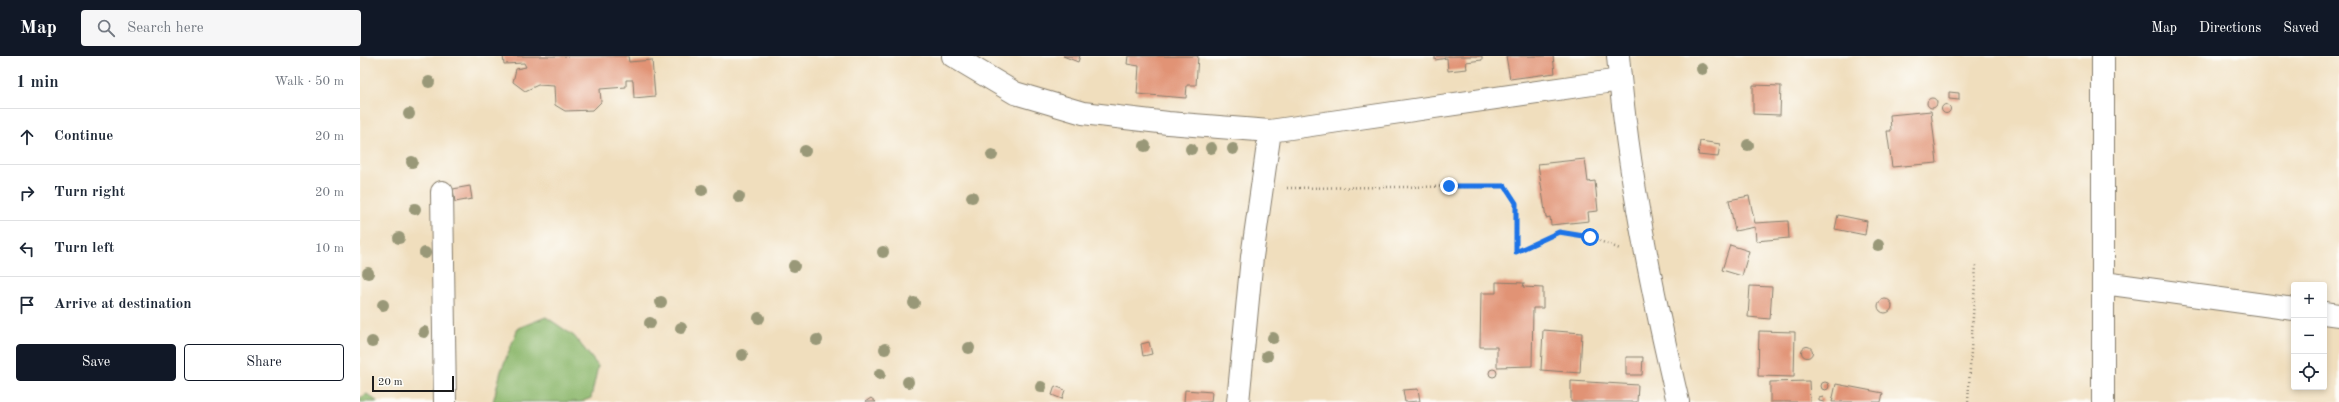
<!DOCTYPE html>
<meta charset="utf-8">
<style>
body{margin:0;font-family:"Old Standard TT",serif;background:#f6f6f7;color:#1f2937}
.controls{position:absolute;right:12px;bottom:12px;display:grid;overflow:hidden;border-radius:4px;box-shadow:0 2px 6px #0003}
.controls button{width:36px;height:36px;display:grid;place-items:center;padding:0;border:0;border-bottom:1px solid #e0e1e3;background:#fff;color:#1f2937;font:20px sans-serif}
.scale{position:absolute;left:12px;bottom:10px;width:82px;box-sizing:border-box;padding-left:4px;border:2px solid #1c1c1c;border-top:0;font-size:11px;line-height:14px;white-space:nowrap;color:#1c1c1c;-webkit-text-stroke:3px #fdfcf7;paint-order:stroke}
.stop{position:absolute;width:12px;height:12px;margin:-9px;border:3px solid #1a73e8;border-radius:50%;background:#fff}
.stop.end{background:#1a73e8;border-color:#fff;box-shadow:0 1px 4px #0008}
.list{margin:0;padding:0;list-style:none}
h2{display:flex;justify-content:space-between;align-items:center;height:52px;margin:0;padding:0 16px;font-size:17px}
h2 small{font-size:13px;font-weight:400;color:#747a83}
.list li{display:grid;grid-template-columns:26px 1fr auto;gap:12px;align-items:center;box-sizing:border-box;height:56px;padding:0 16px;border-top:1px solid #e0e1e3}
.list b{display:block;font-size:15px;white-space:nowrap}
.list em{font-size:13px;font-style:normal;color:#747a83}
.actions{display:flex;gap:8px;padding:12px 16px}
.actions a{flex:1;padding:9px 0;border:1px solid #111827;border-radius:4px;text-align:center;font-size:14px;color:#111827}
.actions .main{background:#111827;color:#fff}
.icon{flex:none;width:22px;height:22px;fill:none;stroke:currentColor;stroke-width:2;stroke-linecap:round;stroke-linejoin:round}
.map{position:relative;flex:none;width:1979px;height:346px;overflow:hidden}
header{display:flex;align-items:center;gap:24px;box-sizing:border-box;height:56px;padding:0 20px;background:#111827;color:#fff}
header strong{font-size:19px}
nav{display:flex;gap:22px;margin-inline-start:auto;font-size:14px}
.search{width:280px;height:36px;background:#f6f6f7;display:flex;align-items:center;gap:10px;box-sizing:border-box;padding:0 14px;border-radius:4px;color:#747a83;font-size:15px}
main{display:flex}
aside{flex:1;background:#fff}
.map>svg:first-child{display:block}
.forest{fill:#8fb970;stroke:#566a46}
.building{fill:#e19375}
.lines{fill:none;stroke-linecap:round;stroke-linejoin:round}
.minor-casing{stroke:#867d6c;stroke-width:24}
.path{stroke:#867d6c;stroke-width:2.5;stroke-dasharray:1 3;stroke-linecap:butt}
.minor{stroke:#fff;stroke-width:22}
.tree{fill:#999878}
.route{stroke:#1a73e8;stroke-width:5}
</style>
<header>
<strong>Map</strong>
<div class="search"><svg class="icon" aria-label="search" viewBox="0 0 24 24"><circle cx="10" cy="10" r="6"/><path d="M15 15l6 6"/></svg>Search here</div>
<nav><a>Map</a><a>Directions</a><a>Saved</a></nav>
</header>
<main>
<aside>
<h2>1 min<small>Walk · 50 m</small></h2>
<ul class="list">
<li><svg class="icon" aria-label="ahead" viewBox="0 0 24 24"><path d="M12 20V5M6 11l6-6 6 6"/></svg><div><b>Continue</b></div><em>20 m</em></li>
<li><svg class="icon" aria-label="right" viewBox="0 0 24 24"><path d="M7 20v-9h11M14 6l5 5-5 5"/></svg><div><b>Turn right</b></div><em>20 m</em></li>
<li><svg class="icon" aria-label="left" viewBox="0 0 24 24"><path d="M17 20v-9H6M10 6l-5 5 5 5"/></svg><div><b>Turn left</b></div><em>10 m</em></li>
<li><svg class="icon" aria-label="arrive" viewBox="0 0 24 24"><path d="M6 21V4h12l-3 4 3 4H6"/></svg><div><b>Arrive at destination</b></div></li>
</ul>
<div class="actions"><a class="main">Save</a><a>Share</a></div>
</aside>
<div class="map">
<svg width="1979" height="346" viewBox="0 0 1979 346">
<rect width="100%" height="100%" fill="#fdfcf7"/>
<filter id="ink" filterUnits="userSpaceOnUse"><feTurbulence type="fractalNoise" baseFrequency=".025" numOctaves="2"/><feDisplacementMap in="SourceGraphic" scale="8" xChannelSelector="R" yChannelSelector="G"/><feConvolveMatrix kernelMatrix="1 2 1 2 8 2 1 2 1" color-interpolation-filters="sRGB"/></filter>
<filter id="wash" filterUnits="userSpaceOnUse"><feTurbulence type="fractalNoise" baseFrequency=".012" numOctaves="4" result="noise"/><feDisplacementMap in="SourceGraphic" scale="16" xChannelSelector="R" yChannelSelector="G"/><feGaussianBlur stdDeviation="0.9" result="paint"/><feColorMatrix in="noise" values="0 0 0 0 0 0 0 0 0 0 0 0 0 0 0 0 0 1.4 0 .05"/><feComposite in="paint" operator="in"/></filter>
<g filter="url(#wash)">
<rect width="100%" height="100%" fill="#f0debd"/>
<path class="forest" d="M186 261 214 280 238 310 231 342 221 346H133L141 315 158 272Z
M7 338 18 346H0V342Z"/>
<g id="blocks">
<path class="building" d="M143 0H268L269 6 292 4 295 40 274 42 273 24H266V31L240 33 241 46 233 54 205 55 195 49 194 30 178 29 165 35 153 26 156 13 166 11 164 7 144 8Z
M703 0H720L718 6Z
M768 0H838L836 29H827L826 42 777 38 779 10 767 8Z
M1075 0H1122V4L1106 6 1107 13 1088 15 1087 2 1075 4Z
M1146 0H1193L1195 17 1150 23Z
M1393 29 1421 30 1420 59 1393 58Z
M1589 36 1599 37V44L1589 43Z
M1567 47a5 5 0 1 1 10 0a5 5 0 1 1-10 0Z
M1581.5 53a4.5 4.5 0 1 1 9 0a4.5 4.5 0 1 1-9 0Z
M1571 55 1577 107 1532 111 1527 75H1531L1530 59Z
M1340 85 1360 88 1358 101 1338 99Z
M1225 103 1228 126 1235 125 1238 155 1228 156 1229 165 1191 169 1190 161 1186 162 1178 108Z
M110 130 112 143 95 146 93 133Z
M1389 140 1395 167 1428 165 1429 182 1396 185 1395 171 1375 175 1369 144Z
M1478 159 1507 165 1505 179 1475 173Z
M1370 189 1389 195 1382 220 1362 214Z
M1136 226 1164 227 1163 231 1183 232V252H1173L1172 310 1137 311V291H1120L1121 237H1136Z
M1390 230 1412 231 1410 263 1388 261Z
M1518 250a7 7 0 1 1 14 0a7 7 0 1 1-14 0Z
M1183 274 1222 277 1220 317 1181 314Z
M1399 275 1435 276 1434 321 1398 320Z
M789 286 792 298 783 300 781 288Z
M1441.5 296a5.5 5.5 0 1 1 11 0a5.5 5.5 0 1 1-11 0Z
M1266 301H1283L1282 319H1266Z
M1129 317a4 4 0 1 1 8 0a4 4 0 1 1-8 0Z
M1211 325 1278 329 1277 346H1211Z
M1449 325 1450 346H1410V326Z
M1461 330a4 4 0 1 1 8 0a4 4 0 1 1-8 0Z
M1476 328 1523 337 1521 346H1472Z
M695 330 705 334 702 343 692 339Z
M1058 333 1060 345 1045 346 1043 334Z
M825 334 852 336 851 346H824Z
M1463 341 1464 346 1459 345V342Z
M511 342 516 346H505Z"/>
</g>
</g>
<g filter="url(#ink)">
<use href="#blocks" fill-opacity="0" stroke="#867d6c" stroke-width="1"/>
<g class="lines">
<defs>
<path id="minor" d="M593 0 655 37 723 57 808 67 910 75 1260 24
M1258 0C1268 117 1291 231 1318 346
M1743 0V346
M82 136 85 346
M1744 227 1934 253
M1964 257 1979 259
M878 346 892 201 910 75"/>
</defs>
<use href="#minor" class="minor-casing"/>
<path class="path" d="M927 132 1145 130 1156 147V196L1199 176 1230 181 1260 193
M1608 346 1616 209"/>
<use href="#minor" class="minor"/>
</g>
<g class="tree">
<circle cx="1342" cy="13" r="6"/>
<circle cx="69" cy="26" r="6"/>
<circle cx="49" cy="58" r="6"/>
<circle cx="1388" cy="89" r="6"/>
<circle cx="785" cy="90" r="6"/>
<circle cx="851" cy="92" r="6"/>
<circle cx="831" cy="93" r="6"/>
<circle cx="873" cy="93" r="6"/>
<circle cx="445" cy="95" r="6"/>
<circle cx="632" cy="99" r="6"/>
<circle cx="52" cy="106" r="6"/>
<circle cx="342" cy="134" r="6"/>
<circle cx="379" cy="141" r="6"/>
<circle cx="612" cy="141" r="6"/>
<circle cx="55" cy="153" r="6"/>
<circle cx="39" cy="182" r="6"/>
<circle cx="1518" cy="189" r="6"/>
<circle cx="523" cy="196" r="6"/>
<circle cx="65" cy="197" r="6"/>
<circle cx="434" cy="210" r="6"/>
<circle cx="8" cy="217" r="6"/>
<circle cx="301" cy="246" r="6"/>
<circle cx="554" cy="247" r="6"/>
<circle cx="23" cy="249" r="6"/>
<circle cx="399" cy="262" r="6"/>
<circle cx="290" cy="267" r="6"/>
<circle cx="321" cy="272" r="6"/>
<circle cx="64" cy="276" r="6"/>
<circle cx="913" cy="282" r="6"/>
<circle cx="457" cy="284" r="6"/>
<circle cx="12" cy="286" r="6"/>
<circle cx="609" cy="292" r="6"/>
<circle cx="525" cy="293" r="6"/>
<circle cx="382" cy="299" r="6"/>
<circle cx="907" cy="300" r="6"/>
<circle cx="520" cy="318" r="6"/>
<circle cx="548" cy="326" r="6"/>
<circle cx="681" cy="331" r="6"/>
</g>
</g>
<g class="lines" filter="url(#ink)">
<path class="route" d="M1089 130H1145L1156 147V196L1199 176 1230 181"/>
</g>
</svg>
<div class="controls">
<button>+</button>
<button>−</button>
<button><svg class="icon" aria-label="locate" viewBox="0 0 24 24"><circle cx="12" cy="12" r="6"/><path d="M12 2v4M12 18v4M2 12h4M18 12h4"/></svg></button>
</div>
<div class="scale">20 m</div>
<div class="stop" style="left:1230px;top:181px"></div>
<div class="stop end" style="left:1089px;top:130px"></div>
</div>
</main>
